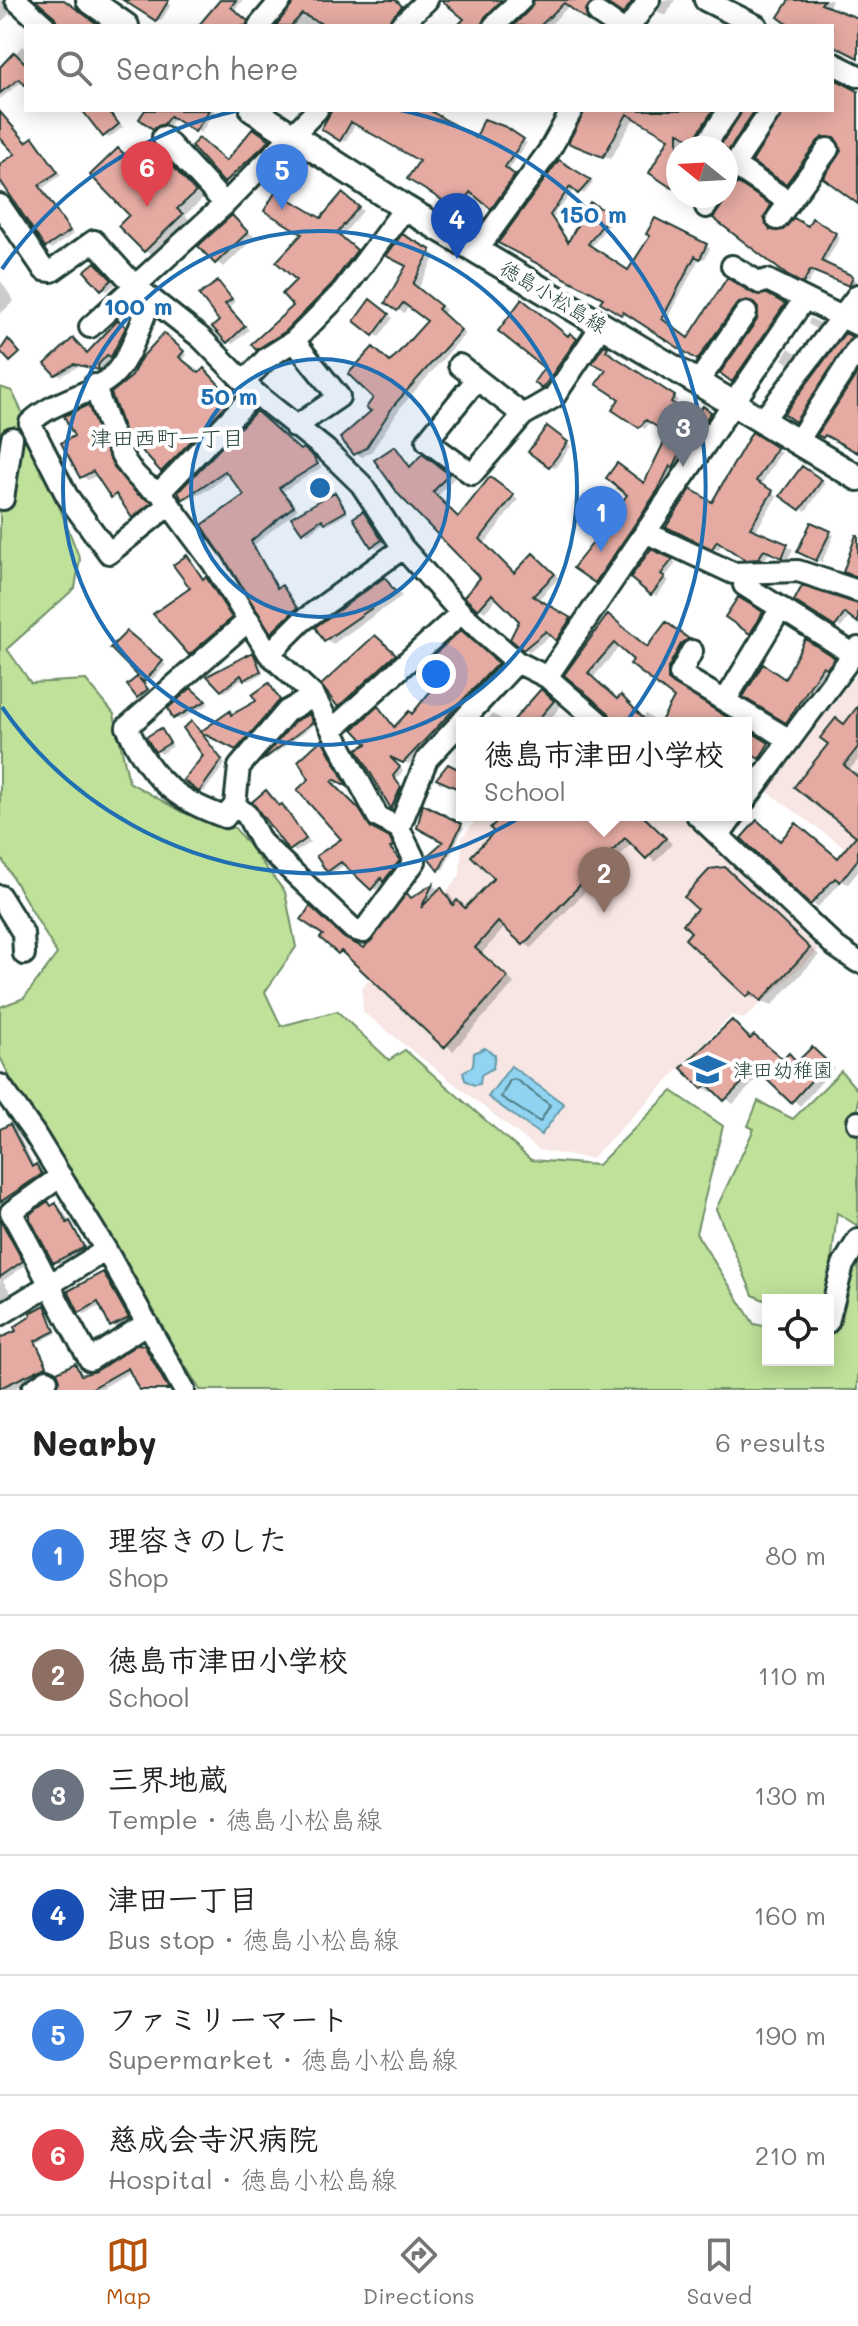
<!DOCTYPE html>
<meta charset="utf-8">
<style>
body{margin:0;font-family:Mali,"Klee One",sans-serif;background:#f2f2f2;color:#222}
.controls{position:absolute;right:24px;bottom:24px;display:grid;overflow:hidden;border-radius:0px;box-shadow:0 4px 20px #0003}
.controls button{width:72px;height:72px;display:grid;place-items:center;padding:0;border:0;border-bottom:2px solid #e0e0e0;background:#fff;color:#222;font:40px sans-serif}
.compass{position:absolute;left:666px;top:136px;width:72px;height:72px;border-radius:50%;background:#fff;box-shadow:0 4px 20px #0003;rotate:288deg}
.you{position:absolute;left:436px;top:674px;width:28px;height:28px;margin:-20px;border:6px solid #fff;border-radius:50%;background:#1a73e8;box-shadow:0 0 0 12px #1a73e833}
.badge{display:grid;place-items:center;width:52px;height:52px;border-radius:50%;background:#b45309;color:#fff;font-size:26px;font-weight:700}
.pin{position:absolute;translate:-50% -66px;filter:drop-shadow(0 2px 4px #0008)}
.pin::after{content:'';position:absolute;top:42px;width:28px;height:24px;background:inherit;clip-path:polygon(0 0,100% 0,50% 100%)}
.popup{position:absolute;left:456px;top:717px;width:296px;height:104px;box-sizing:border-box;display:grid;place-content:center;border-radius:0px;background:#fff;filter:drop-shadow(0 2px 6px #0005);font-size:26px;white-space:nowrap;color:#767676}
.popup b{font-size:30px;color:#222}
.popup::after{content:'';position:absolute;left:50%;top:100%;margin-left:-16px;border:16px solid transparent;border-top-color:#fff}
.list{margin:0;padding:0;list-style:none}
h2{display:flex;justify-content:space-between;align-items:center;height:104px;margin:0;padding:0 32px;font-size:34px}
h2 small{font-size:26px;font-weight:400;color:#767676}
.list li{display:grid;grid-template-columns:52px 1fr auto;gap:24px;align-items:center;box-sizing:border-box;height:120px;padding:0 32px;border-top:2px solid #e0e0e0}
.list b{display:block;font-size:30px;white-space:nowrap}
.list p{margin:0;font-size:26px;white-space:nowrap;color:#767676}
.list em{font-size:26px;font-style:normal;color:#767676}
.icon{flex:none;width:44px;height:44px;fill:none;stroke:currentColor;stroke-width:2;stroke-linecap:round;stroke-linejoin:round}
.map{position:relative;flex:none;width:858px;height:1390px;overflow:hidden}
.search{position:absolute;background:#fff;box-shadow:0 4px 20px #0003;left:24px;right:24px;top:24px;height:88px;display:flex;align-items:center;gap:20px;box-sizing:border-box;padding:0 28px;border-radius:0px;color:#767676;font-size:30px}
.sheet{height:824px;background:#fff}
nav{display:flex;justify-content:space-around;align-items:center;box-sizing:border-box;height:112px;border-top:2px solid #e0e0e0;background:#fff;font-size:22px;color:#767676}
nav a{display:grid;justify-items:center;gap:4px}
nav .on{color:#b45309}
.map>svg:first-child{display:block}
.built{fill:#f7e6e3}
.green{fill:#c0e19a;stroke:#708f67;stroke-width:2}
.water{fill:#90d4f2;stroke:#6398a6;stroke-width:2}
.shadow{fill:#0003}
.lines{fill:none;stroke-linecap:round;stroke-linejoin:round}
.shore{stroke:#4c7980;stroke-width:2}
.building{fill:#e5aba3;stroke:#1f3d34;stroke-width:2}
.minor-casing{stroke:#1f3d34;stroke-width:26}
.major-casing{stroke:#1f3d34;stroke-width:30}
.minor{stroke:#fff;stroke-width:20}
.major{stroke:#fff;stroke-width:24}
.ring{fill:none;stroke:#1f6fb2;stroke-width:4}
.labels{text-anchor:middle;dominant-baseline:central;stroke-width:8;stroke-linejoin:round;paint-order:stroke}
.street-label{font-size:20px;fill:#1f3d34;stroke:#fff}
.poi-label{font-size:20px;fill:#1f3d34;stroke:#fff;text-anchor:start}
.neighbourhood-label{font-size:22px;fill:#1f3d34;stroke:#fff}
.centre{fill:#1f6fb2;stroke:#fff;stroke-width:4}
.ring-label{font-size:24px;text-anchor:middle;font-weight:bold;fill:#1f6fb2;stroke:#fff;stroke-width:8;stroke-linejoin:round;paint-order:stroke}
</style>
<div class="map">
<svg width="858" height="1390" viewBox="0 0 858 1390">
<rect width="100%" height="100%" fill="#fff"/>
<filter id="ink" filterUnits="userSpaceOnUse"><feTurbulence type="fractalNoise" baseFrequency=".0125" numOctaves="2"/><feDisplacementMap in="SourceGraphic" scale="16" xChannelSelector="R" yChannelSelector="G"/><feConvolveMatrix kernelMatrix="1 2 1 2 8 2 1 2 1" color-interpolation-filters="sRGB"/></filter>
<g filter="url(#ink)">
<path class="built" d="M858 672V857L765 790Z
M480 815H679L819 950 744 1019 732 1015 591 1159 539 1150 363 1012 362 988 460 876 462 838Z"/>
<path class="green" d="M0 387 12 391 21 410 80 559 75 588 7 649 31 683 86 680 114 714 129 782 182 812 235 828 285 892 296 947 265 992 281 1026 337 1011 389 1060 405 1050 531 1160 598 1165 672 1091 723 1126 696 1233 754 1324 768 1327V1360H828L835 1261 841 1245 858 1248V1390H200L18 1093 0 1057V1007L24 998 57 954 0 856Z
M841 1071 858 1091V1226L837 1213 827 1300 768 1302 753 1295 716 1209 754 1129 748 1126 758 1101 793 1119Z"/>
<path class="water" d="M485 1048 495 1055 493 1068 481 1075 480 1084 474 1085 465 1080 463 1072 473 1066 474 1053Z
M511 1066 564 1104 541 1135 488 1097Z"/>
<path class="shadow" d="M0 0H7L8 9 14 16 9 14 0 23Z
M127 0H164L171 5 161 21Z
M222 0H243L234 10 252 26H204Z
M295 0H396L405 9 393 24 277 26Z
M444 0H513L489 26H460L467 18Z
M535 0H641L629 16 612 4H598L590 15 593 22 570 5 549 26H514L536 3Z
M662 0H675L666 16 658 12Z
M794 0H832L828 9 858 20V60L832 46V26H793Z
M22 46 26 48V87L20 83 0 99V70Z
M832 83 858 97V201L838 140 825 144 794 186 755 161 786 110H832Z
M96 110H109L123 127 109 138 104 135Z
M147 110H215L201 133 175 117 168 126 159 130 142 118Z
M331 110H426L477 141 505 129 527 143 508 171 518 179 496 209 475 193 464 217 441 205 444 199 422 160 356 123 345 142 323 129Z
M585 110H722L699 148H678V192L651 173 673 138 635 116 611 159 577 146Z
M743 110H764L726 167V148H721Z
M0 111 28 143 33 139 38 142 61 175 43 188 73 234 51 249 7 188 0 187V166L18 155 0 132Z
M258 133 272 143 230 184 194 146 227 163Z
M118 151 146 175 164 159 204 198 185 215 191 221 154 256 145 251 132 215Z
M559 162 593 183 584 194 575 188 553 218 570 243 591 205 614 218 591 247 629 273 653 236 656 221 710 248 705 259 700 257 665 323 689 340 728 281 754 296H766L788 308 737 383 723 373 759 320 760 308 756 302 740 307 702 361 628 313 626 316 603 302 606 297 501 242Z
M738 185 774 209 768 222 775 234 809 229 813 221 840 237 824 265 857 280 854 287 815 271 808 284 789 274Z
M683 196H707L700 208Z
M348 199 363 211 341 237 361 255 338 286 292 333 264 352 258 349 296 306 305 234Z
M232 218 255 237 224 267 216 262Z
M403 236 436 255 418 289 446 310 443 314 465 334 400 408 372 451 362 457 356 453 391 364 430 321 410 305 404 313 387 302 408 266Z
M95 264 116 284 107 291 102 288Z
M0 280 14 301 0 314Z
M219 283 235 302 229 307 249 330 233 344 228 341 221 321Z
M375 305 393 318 379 337 374 334Z
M810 318 822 324 817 330 808 324Z
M123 325 129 331 116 359 112 356 102 371 79 366 61 376 56 374 88 355Z
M570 336 581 343 548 390 536 382Z
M846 336 855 341 800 422 787 414Z
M169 338 187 355 182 361 200 375 204 371 209 373 235 402 166 473 162 471 132 378Z
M605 348 612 351 610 355 678 400 674 406 695 419 703 409 715 416 689 454 686 452 678 468 675 466 663 493 600 584 576 567 602 544 625 514 630 494 645 486 670 434 651 421 645 429 615 410 622 399 608 369Z
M789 348 801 357 794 367 782 359Z
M88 408 94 411 121 474 144 500 156 507 139 520 121 498 113 496 98 475 88 480 82 476Z
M256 413 322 467 283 491 298 509 254 545 279 589 287 590 301 612 278 634 205 526 247 495 229 473 210 489 187 499 182 496Z
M552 432 571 446 555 468 531 451Z
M752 435 781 452 761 485 777 496 755 532 793 549 788 559 770 551 764 561 752 562 723 542 718 550 674 530 713 505Z
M395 448 412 468 428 459 454 478 438 496 460 518 496 483 518 500 485 543 515 574 539 559 559 578 537 601 576 623 562 642 552 634 530 652 524 648 521 620 498 597 485 612 479 608 483 578Z
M807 471 825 484 806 511 783 496Z
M335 494 348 513 330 524 325 521 308 534 304 532Z
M363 513 386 543 377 548 372 545Z
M812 524 834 535 822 562 799 551Z
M652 552 676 563 665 577 669 581 656 596 652 593Z
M187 557 205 580 211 582 235 621 195 656 190 654 192 588Z
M385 579 402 596 333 644 326 639Z
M739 599 767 617 756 635 727 616Z
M796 600 858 604V620L851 615 841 628Z
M608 617 648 649 672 628 693 643 674 672V686L734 723H662L676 697 620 646 593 678 619 700 627 701 643 717 646 714 658 723H618L567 674Z
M466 635 501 667 409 764 388 754 403 771 396 779 405 791 398 809H394L389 806 359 750 370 744 378 708 396 728 413 715 436 688Z
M132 636 166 665 149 683 140 678 151 692 143 699 130 685 141 676Z
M380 640 399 658 344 708 339 706Z
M806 642 840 663 834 670 830 668 794 724 746 696 786 681Z
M253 655 264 673 249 681 243 678 225 692 222 690Z
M269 685 281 703 240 750 204 732 230 713 259 702Z
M541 691 561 706 547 723H514Z
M196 694 209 704 180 720 175 717Z
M858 709V760L849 770 858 777V835L797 787Z
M492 714 500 718 506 723H485Z
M309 716 315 724 263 762 297 723Z
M192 724 225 764 204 792 200 790 205 756Z
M746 730 773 747 766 760 746 749Z
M161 731 173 746 162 754 157 751Z
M323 742 348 785 340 780 335 786 363 813 376 833 394 843V852L403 863 389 883 385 881 376 890 346 864 332 873 328 870 344 840 312 780Z
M448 767 462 773 461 789 439 778Z
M266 792 287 809 310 842 296 852 291 849Z
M424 807 464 827 443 870 430 856 446 842Z
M506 815H645L672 844 655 862 632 843 531 948 506 926 482 953 514 983 453 1051 340 952 311 909 350 943 365 950 408 896 413 899 433 886 449 894 456 905 467 909 497 878V832Z
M758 822 782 842 840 860 858 837V872L848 884 842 881 818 907 811 903Z
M725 869 819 955 772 1005 748 996 694 932 700 909Z
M732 1023 785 1061 790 1056 799 1062 813 1049 834 1068 800 1106 763 1073 733 1104 714 1088 711 1092 703 1087Z
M10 1127 16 1130 35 1167 46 1177 1 1208 27 1264 3 1281 14 1297 0 1306V1132Z
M48 1204 61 1208 88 1250 59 1264 54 1261Z
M103 1274 132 1320 117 1328 102 1305 85 1314 80 1312Z
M45 1308 57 1333 37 1343 50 1369 12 1390H0V1341L19 1331Z
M143 1347 171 1390H141L132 1371 99 1390H57L81 1375 97 1373Z"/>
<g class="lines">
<path class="shore" d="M515 1079 550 1105 540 1122 501 1097 510 1080Z"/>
</g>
<path class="building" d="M35 0H64L100 26H58L54 16Z
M123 0H169L156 21Z
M220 0H236L231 7 248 21 246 26H198Z
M294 0H396L402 6 387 26H326L302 14 291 26H276Z
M441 0H502L485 17 481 26H457L464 19Z
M534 0H633L623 14 605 2H592L585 11 589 22 564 3 540 26H513L530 9Z
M789 0H824L821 4 858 18V58L832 45V26H790L778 17Z
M14 52 26 64V86L19 79 0 93V67Z
M837 80 858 91V204L823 178 841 151 835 138 823 137 818 141 786 184 752 162 784 110H832V88Z
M82 110H108L119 124 103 137Z
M145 110H209L195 132 170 116 164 124 153 129 139 119Z
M332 110H429L476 138 484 119 506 127 524 139 505 167 515 175 491 209 470 192 459 216 438 205 442 200 407 179 419 161 351 122 340 141 321 129Z
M585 110H713L693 141 678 132V178L672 188 649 173 669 138 627 114 603 157 568 143Z
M742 110H755L726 154V148H719Z
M0 112 26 142 33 137 58 172 39 185 70 231 45 248 0 180V164L15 154 0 138Z
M253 128 270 140 224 183 191 146 199 138 226 161Z
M118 148 144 174 164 157 196 192 177 209 183 214 144 252 118 226 129 215 90 175Z
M559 160 591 180 578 194 570 187 550 215 568 242 590 202 611 214 588 244 628 270 650 236 646 234 655 218 707 244 700 259 695 256 662 319 688 338 727 278 754 294H767L785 304 732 382 720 373 757 320 758 308 753 302 746 300 736 305 697 360 623 312 621 315 600 302 603 298 498 243Z
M738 183 771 205 764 218 770 230H783L794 218 808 226 812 218 836 233 821 261 853 276 849 286 810 270 803 284 788 276 713 218 724 202 726 190Z
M276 191 321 218 342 193 359 207 337 233 357 250 332 284 286 331 256 350 251 344 293 306 282 294 296 280 276 262 302 234 264 211Z
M232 215 248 232 215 264 198 246Z
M402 234 431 250 413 284 441 306 438 309 461 330 394 405 366 448 354 455 340 438 371 411 366 408 373 398 348 374 373 347 390 362 427 321 403 303 397 311 385 303 406 266 386 256Z
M95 262 112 280 101 290 84 271Z
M218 281 232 299 225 304 245 326 227 343 212 327 219 321 199 295Z
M370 299 389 314 373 336 354 321Z
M522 299 568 336 570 333 577 339 542 389 534 382 544 368 498 331Z
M118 320 126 327 111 357 107 355 98 365 99 370 74 364 55 375 45 364 73 338 87 353Z
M164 333 184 351 179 357 199 373 204 368 232 399 161 472 125 432 111 393 131 377 141 358Z
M845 333 852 337 795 422 784 414Z
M8 339 20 353 10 362 0 351Z
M604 345 608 347 606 351 675 396 671 402 694 417 703 406 711 412 684 453 681 451 673 468 670 466 658 490 595 583 573 568 596 539 602 543 623 514 616 510 627 495 606 478 617 463 644 483 668 434 646 420 639 428 612 410 619 399 596 384 606 370 592 363Z
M858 372V453L825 435 823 438 817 435Z
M88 405 115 469 137 494 152 502 132 518 116 494 111 498 93 471 80 478 61 443 74 436 64 416Z
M256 411 300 450 303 448 313 456 318 464 279 488 294 506 251 541 277 588 282 585 297 608 271 633 202 525 244 495 225 471 182 500 178 492Z
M547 426 568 442 549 467 528 452Z
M752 432 777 448 756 481 773 491 750 528 788 544 782 558 764 550 758 559 745 560 717 541 712 549 666 527 691 489 712 502Z
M395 446 410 467 422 454 449 474 433 492 458 517 490 477 514 495 480 539 514 573 533 553 555 574 533 596 571 618 556 641 546 631 523 650 510 639 519 621 492 594 478 610 464 597 480 578 399 495 374 460Z
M802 466 822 480 800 510 780 496Z
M335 492 346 511 325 523 322 519 302 533 291 517Z
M363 511 382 540 371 547 353 518Z
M811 522 831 531 816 561 797 552Z
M856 535H858V577L843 572Z
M651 549 673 559 661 574 665 577 651 595 630 578Z
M187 555 203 579 206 577 232 618 189 655 153 614 190 588 173 565Z
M385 577 395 592 324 641 315 627Z
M802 586 858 604V623L845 613 835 627 794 601Z
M738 597 763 612 750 634 725 617Z
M608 614 647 647 666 622 689 639 681 644 668 668V680L736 723H660L674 698 630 664 633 660 614 643 588 673 617 699 621 695 648 723H613L609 713 564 675Z
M461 630 498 663 403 763 390 757 400 767 393 776 401 787 391 809 357 749 367 744 353 729 378 706 394 727 409 711 412 714 433 688 417 670Z
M127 631 163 661 144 682 139 678 148 689 137 698 127 685 138 676 110 648Z
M375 635 396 654 338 707 321 685Z
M805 639 835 658 827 668 823 666 786 723 743 697 763 664 785 679Z
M253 652 261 671 244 680 241 675 221 691 207 676Z
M269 683 280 700 236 750 200 732 230 711 231 715 256 701 252 695Z
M191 688 206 701 173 719 168 708Z
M541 689 554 701 535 723H511Z
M858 706V747L844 765 858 777V859L840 882 835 878 810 905 741 838 757 820 780 841 796 823 838 858 856 836 794 787 828 744 820 738 836 718 844 724Z
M309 714 313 722 260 762 295 721Z
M192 721 222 760 199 792 183 780 203 756 183 728Z
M161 728 170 743 155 752 146 737Z
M746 729 769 743 759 759 746 751Z
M322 739 347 786 334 779 332 782 359 809 371 828 390 838 393 846 390 848 400 860 383 882 381 878 371 890 341 862 327 872 316 856 341 839 297 790 309 779 298 761Z
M448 764 462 771 456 788 436 779Z
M266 790 279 806 282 804 306 839 289 851 252 802Z
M423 804 462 824 439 871 427 856 443 842 417 828Z
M503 815H642L666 838 646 859 625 838 523 945 498 922 475 948 508 977 444 1048 341 951 338 954 320 938 323 935 301 920 310 906 344 938 364 948 407 893 411 898 433 884 421 908 441 887 453 905 457 900 465 908 494 878 471 856 494 832 490 828Z
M725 867 810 948 761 1001 751 992 747 997 685 939 691 932 683 924 697 909 684 897 710 869Z
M732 1020 750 1039 754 1035 783 1059 789 1053 797 1062 812 1047 828 1062 791 1103 756 1069 724 1101 707 1084 702 1089 681 1068Z
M10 1124 32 1167 36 1164 42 1174 0 1202V1129Z
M48 1201 51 1206 56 1203 67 1223 70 1221 84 1247 53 1263 30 1219V1214Z
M0 1219 23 1261 0 1277Z
M103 1272 129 1318 110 1327 98 1302 79 1313 68 1291Z
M45 1305 55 1331 35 1341 47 1366 0 1388V1338L16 1331 14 1327 31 1316 30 1313Z
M138 1344 144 1345 169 1390H139L128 1368 89 1390H55L60 1380 57 1372 75 1363 81 1375 96 1371Z"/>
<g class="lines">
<defs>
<path id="minor" d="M16 0 45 26
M705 0 757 26
M598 13 617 26
M259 26 281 0
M400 26 427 0
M494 26 521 0
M630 26 649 0
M832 63 858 76
M163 137 225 204
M704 147 729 110
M734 165 789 202
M726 177 771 110
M0 205 44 270 52 271 94 241 135 286 201 338 255 393 326 450 361 484 403 548 461 613 517 662 547 677 600 723
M706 207 713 196
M777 219 828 149
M477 250 549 151 572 110
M732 266 760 283 767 280 858 325
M151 299C140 323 130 365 106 381 81 398 53 401 30 423L67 496 109 553 169 505
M90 327 225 204 317 110
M294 341 339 397 295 427
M459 365 523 415
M477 379 427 441 472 474 523 415 554 397 602 325
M244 382 267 358 294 341 342 292 405 208
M698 382 746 313
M94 385C108 420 120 478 160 492
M255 393 160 492 213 563 269 654 314 696 378 817 399 828
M763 420 858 295
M798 441 858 348
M3 499 12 438
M647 533 733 573 798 571 858 591
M744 585 853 654
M692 651 680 674 790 740
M269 654 302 621 403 548
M547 677 803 301
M314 696 287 711 239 767 235 805 247 815 261 842 353 929 363 932 415 861 399 828 427 759 517 662
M725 701 781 608
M332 730 461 613
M746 799 858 648
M235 805 225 817C173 799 150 777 127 727L249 620
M697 815 836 947 858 962
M719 836 734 815
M0 896 23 933 24 954
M0 1085 34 1133 106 1250 184 1390
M858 1122V1123
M61 1176 11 1212C39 1261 61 1311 90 1360L147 1323
M0 1315 106 1250
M828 1322 843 1265 858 1240
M32 1390 47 1380"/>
<path id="major" d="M89 0 126 26
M253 110 405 208 858 478"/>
</defs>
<use href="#minor" class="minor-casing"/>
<use href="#major" class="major-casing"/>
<use href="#minor" class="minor"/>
<use href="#major" class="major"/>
</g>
</g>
<circle cx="320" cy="488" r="129" fill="#1f6fb2" fill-opacity=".12"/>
<g class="ring">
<circle cx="320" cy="488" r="129"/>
<circle cx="320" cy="488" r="257"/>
<path d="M2 269A386 386 0 0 1 240 110M400 110A386 386 0 1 1 2 707"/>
</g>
<defs>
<symbol id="school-bare" viewBox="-9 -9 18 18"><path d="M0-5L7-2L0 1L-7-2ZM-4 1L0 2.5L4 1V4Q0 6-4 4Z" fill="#1f6fb2" stroke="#fff" stroke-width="2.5" paint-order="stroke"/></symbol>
</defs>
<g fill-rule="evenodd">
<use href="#school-bare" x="682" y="1044" width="51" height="51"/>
</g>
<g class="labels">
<g class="street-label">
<text transform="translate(554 296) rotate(31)">徳島小松島線</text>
</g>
<g class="poi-label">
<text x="733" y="1069">津田幼稚園</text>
</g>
<g class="neighbourhood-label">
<text x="167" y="437">津田西町一丁目</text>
</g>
</g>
<circle cx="320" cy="488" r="12" class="centre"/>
<g class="ring-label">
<text x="593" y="223">150 m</text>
<text x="138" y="315">100 m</text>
<text x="229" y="405">50 m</text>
</g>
</svg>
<div class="controls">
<button><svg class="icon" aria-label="locate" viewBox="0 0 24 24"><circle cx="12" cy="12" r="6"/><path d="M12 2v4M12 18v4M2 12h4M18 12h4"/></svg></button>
</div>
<svg class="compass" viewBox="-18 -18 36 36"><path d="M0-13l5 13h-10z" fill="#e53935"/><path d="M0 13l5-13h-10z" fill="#767676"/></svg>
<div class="you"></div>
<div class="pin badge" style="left:601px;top:552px;background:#3f7fe0">1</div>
<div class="pin badge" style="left:604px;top:913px;background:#8d6e63">2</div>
<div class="popup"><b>徳島市津田小学校</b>School</div>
<div class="pin badge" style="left:683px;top:467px;background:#6b7280">3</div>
<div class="pin badge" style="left:457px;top:259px;background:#1a4fb4">4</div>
<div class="pin badge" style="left:282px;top:210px;background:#3f7fe0">5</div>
<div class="pin badge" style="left:147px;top:207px;background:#e0444e">6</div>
<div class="search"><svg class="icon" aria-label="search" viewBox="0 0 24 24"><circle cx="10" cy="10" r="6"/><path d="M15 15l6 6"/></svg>Search here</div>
</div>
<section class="sheet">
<h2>Nearby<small>6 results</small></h2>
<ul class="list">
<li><span class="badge" style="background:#3f7fe0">1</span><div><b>理容きのした</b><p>Shop</p></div><em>80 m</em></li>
<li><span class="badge" style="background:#8d6e63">2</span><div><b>徳島市津田小学校</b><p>School</p></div><em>110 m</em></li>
<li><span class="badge" style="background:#6b7280">3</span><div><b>三界地蔵</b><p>Temple · 徳島小松島線</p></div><em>130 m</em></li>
<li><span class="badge" style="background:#1a4fb4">4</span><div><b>津田一丁目</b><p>Bus stop · 徳島小松島線</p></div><em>160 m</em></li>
<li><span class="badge" style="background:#3f7fe0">5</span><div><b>ファミリーマート</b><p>Supermarket · 徳島小松島線</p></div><em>190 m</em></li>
<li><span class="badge" style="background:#e0444e">6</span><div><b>慈成会寺沢病院</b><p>Hospital · 徳島小松島線</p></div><em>210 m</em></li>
</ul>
</section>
<nav>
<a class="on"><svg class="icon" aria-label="map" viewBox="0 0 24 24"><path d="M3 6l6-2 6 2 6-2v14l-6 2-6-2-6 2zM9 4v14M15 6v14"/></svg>Map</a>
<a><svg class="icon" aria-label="directions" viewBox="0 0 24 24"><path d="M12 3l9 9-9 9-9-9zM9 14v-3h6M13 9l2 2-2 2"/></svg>Directions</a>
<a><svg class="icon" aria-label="saved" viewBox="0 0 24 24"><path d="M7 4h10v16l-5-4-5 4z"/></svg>Saved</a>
</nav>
